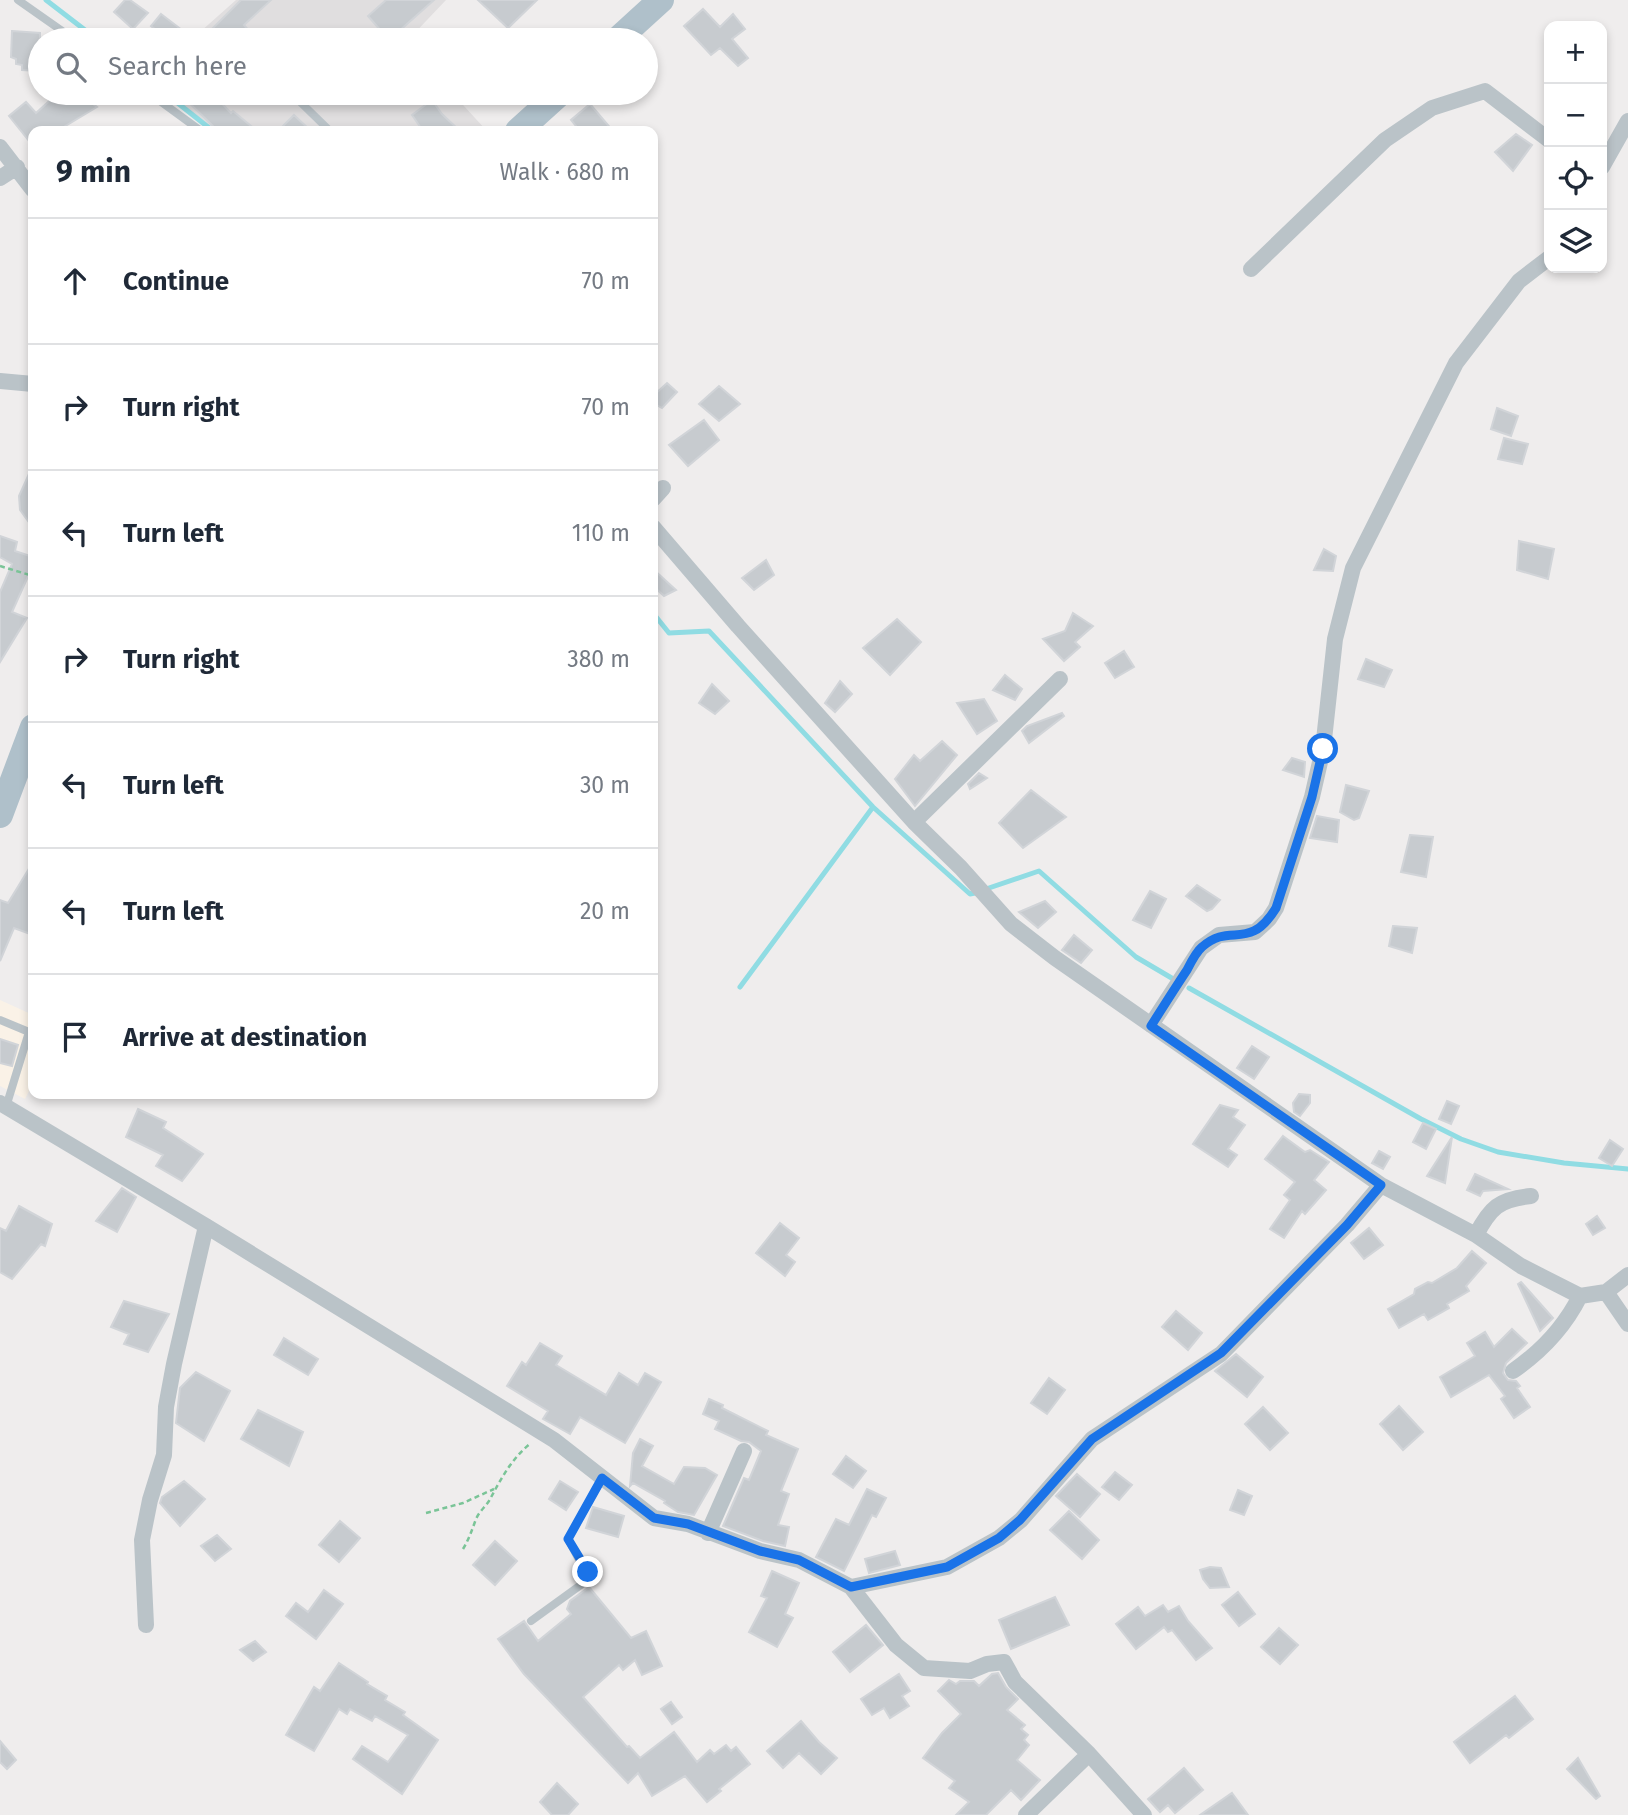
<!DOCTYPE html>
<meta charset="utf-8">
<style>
body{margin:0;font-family:"Fira Sans",sans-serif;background:#f6f6f7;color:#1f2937}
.controls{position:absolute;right:21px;top:21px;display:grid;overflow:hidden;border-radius:14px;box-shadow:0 4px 10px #0003}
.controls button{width:63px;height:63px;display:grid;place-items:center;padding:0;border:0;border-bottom:2px solid #e0e1e3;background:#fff;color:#1f2937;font:35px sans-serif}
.stop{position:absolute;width:21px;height:21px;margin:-16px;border:5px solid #1a73e8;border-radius:50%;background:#fff}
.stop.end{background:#1a73e8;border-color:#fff;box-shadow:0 2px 7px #0008}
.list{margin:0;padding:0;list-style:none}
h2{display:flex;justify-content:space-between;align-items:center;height:91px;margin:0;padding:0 28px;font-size:30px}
h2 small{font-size:23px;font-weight:400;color:#747a83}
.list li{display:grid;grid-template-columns:46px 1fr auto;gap:21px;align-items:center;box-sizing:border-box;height:126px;padding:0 28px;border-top:2px solid #e0e1e3}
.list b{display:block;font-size:26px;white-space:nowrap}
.list em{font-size:23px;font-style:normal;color:#747a83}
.icon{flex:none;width:38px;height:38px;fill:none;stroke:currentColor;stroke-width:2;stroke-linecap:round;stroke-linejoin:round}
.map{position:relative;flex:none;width:1628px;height:1815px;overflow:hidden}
.search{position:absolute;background:#fff;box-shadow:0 4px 10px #0003;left:28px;top:28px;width:630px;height:77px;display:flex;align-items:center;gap:18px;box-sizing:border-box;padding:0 24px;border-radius:38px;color:#747a83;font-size:26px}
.panel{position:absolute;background:#fff;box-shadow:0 4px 10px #0003;left:28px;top:126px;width:630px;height:973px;border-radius:14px}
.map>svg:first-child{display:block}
.commercial{fill:#faf2e7}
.education{fill:#e0dedf}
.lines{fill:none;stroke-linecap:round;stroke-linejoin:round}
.stream{stroke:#90dce3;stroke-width:5}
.building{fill:#c7cbcf;stroke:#d1d4d8;stroke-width:2}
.path{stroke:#7ac497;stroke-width:2.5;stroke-dasharray:5 3.5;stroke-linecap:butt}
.service{stroke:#bac3c8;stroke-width:8}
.minor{stroke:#bac3c8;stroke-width:16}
.primary{stroke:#afc0ca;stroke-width:26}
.route{stroke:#1a73e8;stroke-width:9}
</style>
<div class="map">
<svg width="1628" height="1815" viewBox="0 0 1628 1815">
<rect width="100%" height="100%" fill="#efeded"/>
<path class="commercial" d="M0 1000 33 1015V1083L25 1099 0 1086Z"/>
<path class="education" d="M236 0H446L408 40H191Z
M169 93H452L487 131H215Z"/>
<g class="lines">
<path class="stream" d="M46 0 98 40
M165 93 213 131
M653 613 669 633 709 631 873 807 970 894 975 893
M986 889 1039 871 1136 957 1175 980
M740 987 873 807
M1189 988 1421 1119 1461 1139 1498 1152 1564 1163 1628 1169"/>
</g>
<path class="building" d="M125 0H130L148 13 133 29 114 12Z
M241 0H271L244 25 250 32 241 40H201Z
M386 0H434L389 40 368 16Z
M478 0H537L508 28Z
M703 9 720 27 733 14 745 29 732 39 748 58 738 66 720 48 711 55 684 26Z
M161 14 195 40H169L151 26Z
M12 31 40 33V71L22 70V65L16 64V59L11 57Z
M58 93H78L97 107 57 131H33V146L9 116 26 102 36 113Z
M179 93H212L231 113 233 111 257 131H218Z
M432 100 442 114 460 131H423L412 115Z
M590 104 613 131H580L571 120Z
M294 115 311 131H278Z
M1516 134 1532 145 1513 171 1495 152Z
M667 383 677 392 662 408 653 403V396Z
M719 386 740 404 719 421 699 404Z
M1497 408 1518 416 1511 436 1491 429Z
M704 420 719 440 688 466 669 445Z
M1504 438 1528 444 1522 464 1498 459Z
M33 465V528L20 510 19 496Z
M0 536 17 542 15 551 33 557V573L30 572 12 612 27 618 0 662V592L12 564 0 557Z
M1519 541 1554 549 1548 579 1517 570Z
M1324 549 1336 556 1333 571 1314 570Z
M766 560 774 575 754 590 742 578Z
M653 569 676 590 664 596 653 586Z
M1073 613 1093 626 1075 642 1080 647 1064 661 1043 639 1065 631Z
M897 619 921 642 890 675 863 648Z
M1124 651 1134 667 1115 678 1105 663Z
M1366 659 1392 670 1384 687 1358 679Z
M1005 675 1022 689 1015 700 993 690Z
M840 681 852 694 835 712 825 703Z
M712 684 729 701 715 714 699 703Z
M984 699 997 721 977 734 957 703Z
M1062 713 1064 716 1029 743 1022 731 1027 726Z
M942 741 957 755 915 806 895 779 914 755 920 761Z
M1292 758 1305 762 1304 777 1283 770Z
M979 773 987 778 970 789 968 784Z
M1346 785 1369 791 1359 818 1354 820 1340 812Z
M1031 790 1066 817 1023 848 999 823Z
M1317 816 1339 820 1337 842 1310 838Z
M1410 835 1433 837 1426 877 1401 872Z
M33 862V935L14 928 0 961V900L8 903Z
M1197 885 1220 900 1212 909 1207 911 1186 896Z
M1150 891 1166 899 1151 928 1133 920Z
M1045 901 1056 912 1038 928 1019 912Z
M1393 926 1417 928 1412 953 1389 946Z
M1074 935 1092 950 1081 963 1062 950Z
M0 1039 18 1045 12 1066 0 1063Z
M1252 1046 1269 1057 1254 1079 1237 1068Z
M1299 1094 1310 1095V1103L1300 1116 1294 1112 1293 1103Z
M1447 1101 1459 1106 1451 1124 1439 1119Z
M1220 1105 1238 1110 1233 1117 1245 1125 1228 1149 1237 1155 1228 1167 1193 1144Z
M138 1109 166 1122 163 1128 203 1154 182 1181 156 1166 163 1155 126 1137Z
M1423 1123 1436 1129 1426 1149 1413 1142Z
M1283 1136 1305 1152 1310 1150 1329 1162 1314 1180 1326 1190 1305 1214 1302 1211 1284 1238 1270 1229 1290 1200 1284 1195 1295 1182 1265 1159Z
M1452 1137 1445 1183 1427 1176Z
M1610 1140 1623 1149 1612 1166 1599 1158Z
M1379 1151 1390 1157 1383 1169 1372 1163Z
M1475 1174 1508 1189 1483 1191 1480 1196 1467 1190Z
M122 1188 136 1197 117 1232 96 1221Z
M19 1206 52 1224 45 1246 41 1244 12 1279 0 1272V1228L6 1231Z
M1597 1216 1605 1228 1593 1235 1586 1224Z
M780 1223 799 1238 786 1255 795 1262 785 1276 756 1253Z
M1369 1228 1383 1245 1364 1259 1351 1243Z
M1472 1251 1486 1263 1466 1286 1469 1291 1447 1304 1449 1308 1428 1320 1424 1314 1399 1328 1388 1309 1414 1294 1415 1289 1428 1282 1432 1283 1457 1268Z
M1521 1282 1553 1318 1540 1331 1518 1284Z
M124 1301 169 1314 148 1352 124 1344 129 1334 111 1327Z
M1176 1311 1202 1333 1188 1350 1162 1327Z
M1512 1329 1527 1343 1506 1363 1503 1373 1508 1380 1516 1381 1520 1386 1517 1388 1530 1407 1514 1418 1501 1399 1505 1396 1489 1375 1451 1397 1440 1377 1475 1356 1467 1343 1485 1332 1494 1347Z
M284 1338 318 1359 308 1375 274 1355Z
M540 1343 562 1356 556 1365 606 1395 619 1373 638 1385 645 1373 661 1382 625 1443 580 1417 570 1434 543 1419 548 1411 507 1386 522 1362 526 1365Z
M1236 1354 1263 1377 1247 1397 1215 1371Z
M196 1372 230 1391 204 1441 176 1423 180 1388Z
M1049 1378 1065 1390 1047 1414 1031 1403Z
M709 1399 723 1405 722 1408 768 1431 766 1435 798 1449 781 1491 789 1494 778 1525 789 1527 785 1546 763 1541 723 1526 744 1478 749 1480 761 1451 749 1442 741 1441 715 1429 719 1421 703 1414Z
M1399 1406 1423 1432 1403 1450 1380 1424Z
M1263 1407 1288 1433 1270 1450 1245 1424Z
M258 1410 303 1432 289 1466 241 1439Z
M640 1439 653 1446 642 1466 674 1484 684 1467 705 1468 717 1475 694 1515 678 1512 664 1503 665 1501 633 1483 630 1486 633 1453Z
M846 1456 866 1471 853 1488 833 1474Z
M1115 1472 1132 1485 1119 1500 1102 1487Z
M1077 1474 1100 1494 1080 1517 1056 1496Z
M184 1481 205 1499 180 1526 160 1503 162 1497Z
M560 1481 578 1492 566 1510 549 1499Z
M867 1489 886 1498 876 1517 872 1515 844 1571 816 1557 836 1519 849 1525Z
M1238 1490 1252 1496 1244 1515 1230 1510Z
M593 1507 624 1516 618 1537 586 1528Z
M1069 1511 1099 1540 1082 1559 1050 1530Z
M340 1521 360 1538 339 1562 319 1545Z
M217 1535 231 1549 215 1561 201 1546Z
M495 1541 517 1561 495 1585 473 1565Z
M895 1551 900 1565 869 1573 865 1559Z
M1210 1567 1221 1568 1229 1587 1210 1588 1203 1579 1200 1570Z
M772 1571 799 1583 785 1614 793 1618 777 1647 749 1632 767 1598 761 1596Z
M589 1587 631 1638 646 1631 662 1666 642 1675 635 1660 623 1670 619 1665 583 1697 627 1747 629 1746 640 1758 674 1732 697 1762 710 1750 714 1754 726 1745 731 1751 736 1747 750 1764 719 1789 721 1791 707 1802 685 1776 652 1796 638 1773 628 1783 524 1674 498 1639 524 1621 538 1641 571 1614 567 1609 570 1601Z
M324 1590 343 1604 316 1639 286 1616 296 1603 308 1612Z
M1238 1592 1255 1614 1239 1626 1222 1605Z
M1055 1597 1069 1625 1011 1649 999 1620Z
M1163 1605 1168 1612 1179 1606 1188 1621 1212 1648 1196 1660 1172 1630 1168 1632 1164 1627 1136 1649 1116 1624 1138 1607 1145 1616Z
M866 1625 883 1645 850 1672 833 1652Z
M1279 1628 1298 1645 1280 1664 1261 1647Z
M255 1641 266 1652 253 1661 240 1650Z
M339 1663 368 1682 367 1684 387 1696 385 1700 405 1712 403 1715 438 1740 402 1794 353 1759 362 1746 388 1762 408 1735 375 1716 372 1721 350 1709 347 1714 339 1709 314 1751 286 1735 314 1687 320 1691Z
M998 1673 1006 1687 1018 1699 1007 1710 1025 1725 1021 1729 1028 1735 1024 1740 1029 1745 1017 1760 1040 1780 1021 1800 1011 1790 986 1815H956L969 1802 949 1788 955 1781 923 1758 942 1733 961 1714 938 1691 949 1680 956 1684 960 1681H974L979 1686 992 1674Z
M899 1674 910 1691 902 1696 909 1706 890 1718 884 1708 872 1715 861 1699Z
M1515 1696 1533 1719 1509 1738 1506 1735 1470 1763 1454 1742Z
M671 1702 682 1717 672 1724 661 1709Z
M801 1721 819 1742 837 1758 821 1774 799 1753 783 1768 767 1751Z
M0 1741 16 1760 7 1769 0 1762Z
M1578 1758 1600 1796 1596 1799 1567 1769Z
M1184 1768 1203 1790 1175 1813 1168 1805 1160 1812 1148 1799Z
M557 1783 578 1804 568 1815H552L540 1802Z
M1232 1793 1248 1815H1200Z"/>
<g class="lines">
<path class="path" d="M0 566 33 576
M426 1513 463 1503 494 1489
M463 1549C469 1539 472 1530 476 1519 479 1512 485 1507 489 1501 501 1479 511 1459 531 1443"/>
<path class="service" d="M18 0 75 40
M149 93 201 131
M291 93 330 131
M0 1020 29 1032 6 1107
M531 1621 589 1579 568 1539 602 1478"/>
<path class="minor" d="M0 147 33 190
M1602 167 1628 121
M0 178 17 167
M1251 269 1385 140 1432 108 1485 91 1549 140
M0 381 33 384
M653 499 663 488
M653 527 738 626 914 822 961 868 1011 924 1055 958 1381 1185 1476 1235 1521 1266 1580 1296 1606 1292 1628 1275
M914 822 1060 679
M1151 1025 1201 948 1219 935 1255 932 1269 919 1276 908 1312 797 1323 749 1335 639 1353 568 1456 363 1519 281 1549 258
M0 1103 206 1226 554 1440 654 1518 688 1524 760 1551 799 1560 851 1587 896 1645 924 1668 970 1671 987 1664 1004 1662 1015 1682 1089 1754 1144 1815
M1476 1235C1490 1208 1499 1199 1531 1196
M1606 1292 1628 1324
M1513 1371C1542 1351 1564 1328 1580 1296
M708 1533 744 1451
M851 1587 947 1567 999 1538 1021 1520 1092 1439 1221 1354 1347 1225 1381 1185
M146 1625 142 1540 150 1500 164 1455 166 1407 174 1364 206 1226
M1026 1815 1089 1754"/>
<path class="primary" d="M617 40 661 0
M518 131 560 93
M0 815 33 727"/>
</g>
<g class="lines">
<path class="route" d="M588 1572 568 1539 602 1478 654 1518 688 1524 760 1551 799 1560 851 1587 947 1567 999 1538 1020 1520 1092 1439 1221 1353 1347 1225 1381 1185 1151 1026C1163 1007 1175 988 1187 970 1191 962 1196 952 1202 947 1231 921 1248 953 1276 908L1312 797 1323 749"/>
</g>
</svg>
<div class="controls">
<button>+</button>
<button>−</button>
<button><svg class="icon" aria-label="locate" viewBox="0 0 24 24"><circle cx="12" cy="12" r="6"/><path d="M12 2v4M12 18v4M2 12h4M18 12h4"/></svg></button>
<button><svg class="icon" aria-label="layers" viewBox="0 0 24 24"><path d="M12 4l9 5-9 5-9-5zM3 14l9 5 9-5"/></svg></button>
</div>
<div class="stop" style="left:1323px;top:749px"></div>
<div class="stop end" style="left:588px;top:1572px"></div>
<div class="search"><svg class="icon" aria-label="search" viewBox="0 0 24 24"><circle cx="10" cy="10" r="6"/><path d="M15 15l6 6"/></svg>Search here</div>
<section class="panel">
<h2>9 min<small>Walk · 680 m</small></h2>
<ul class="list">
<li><svg class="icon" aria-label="ahead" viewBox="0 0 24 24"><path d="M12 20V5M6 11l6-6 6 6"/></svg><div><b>Continue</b></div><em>70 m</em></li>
<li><svg class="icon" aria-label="right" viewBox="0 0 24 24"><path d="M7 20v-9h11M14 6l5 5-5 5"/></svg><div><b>Turn right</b></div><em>70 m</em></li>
<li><svg class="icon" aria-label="left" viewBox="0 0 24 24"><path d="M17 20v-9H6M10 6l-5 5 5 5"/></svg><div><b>Turn left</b></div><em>110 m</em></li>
<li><svg class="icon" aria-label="right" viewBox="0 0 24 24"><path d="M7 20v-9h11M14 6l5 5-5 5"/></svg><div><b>Turn right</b></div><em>380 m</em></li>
<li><svg class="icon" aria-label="left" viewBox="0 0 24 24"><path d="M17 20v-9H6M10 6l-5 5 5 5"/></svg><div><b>Turn left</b></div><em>30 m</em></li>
<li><svg class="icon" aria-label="left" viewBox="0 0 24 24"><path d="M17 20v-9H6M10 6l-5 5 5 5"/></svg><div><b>Turn left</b></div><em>20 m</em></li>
<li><svg class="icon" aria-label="arrive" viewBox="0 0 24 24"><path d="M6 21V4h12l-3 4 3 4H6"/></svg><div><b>Arrive at destination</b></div></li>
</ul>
</section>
</div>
